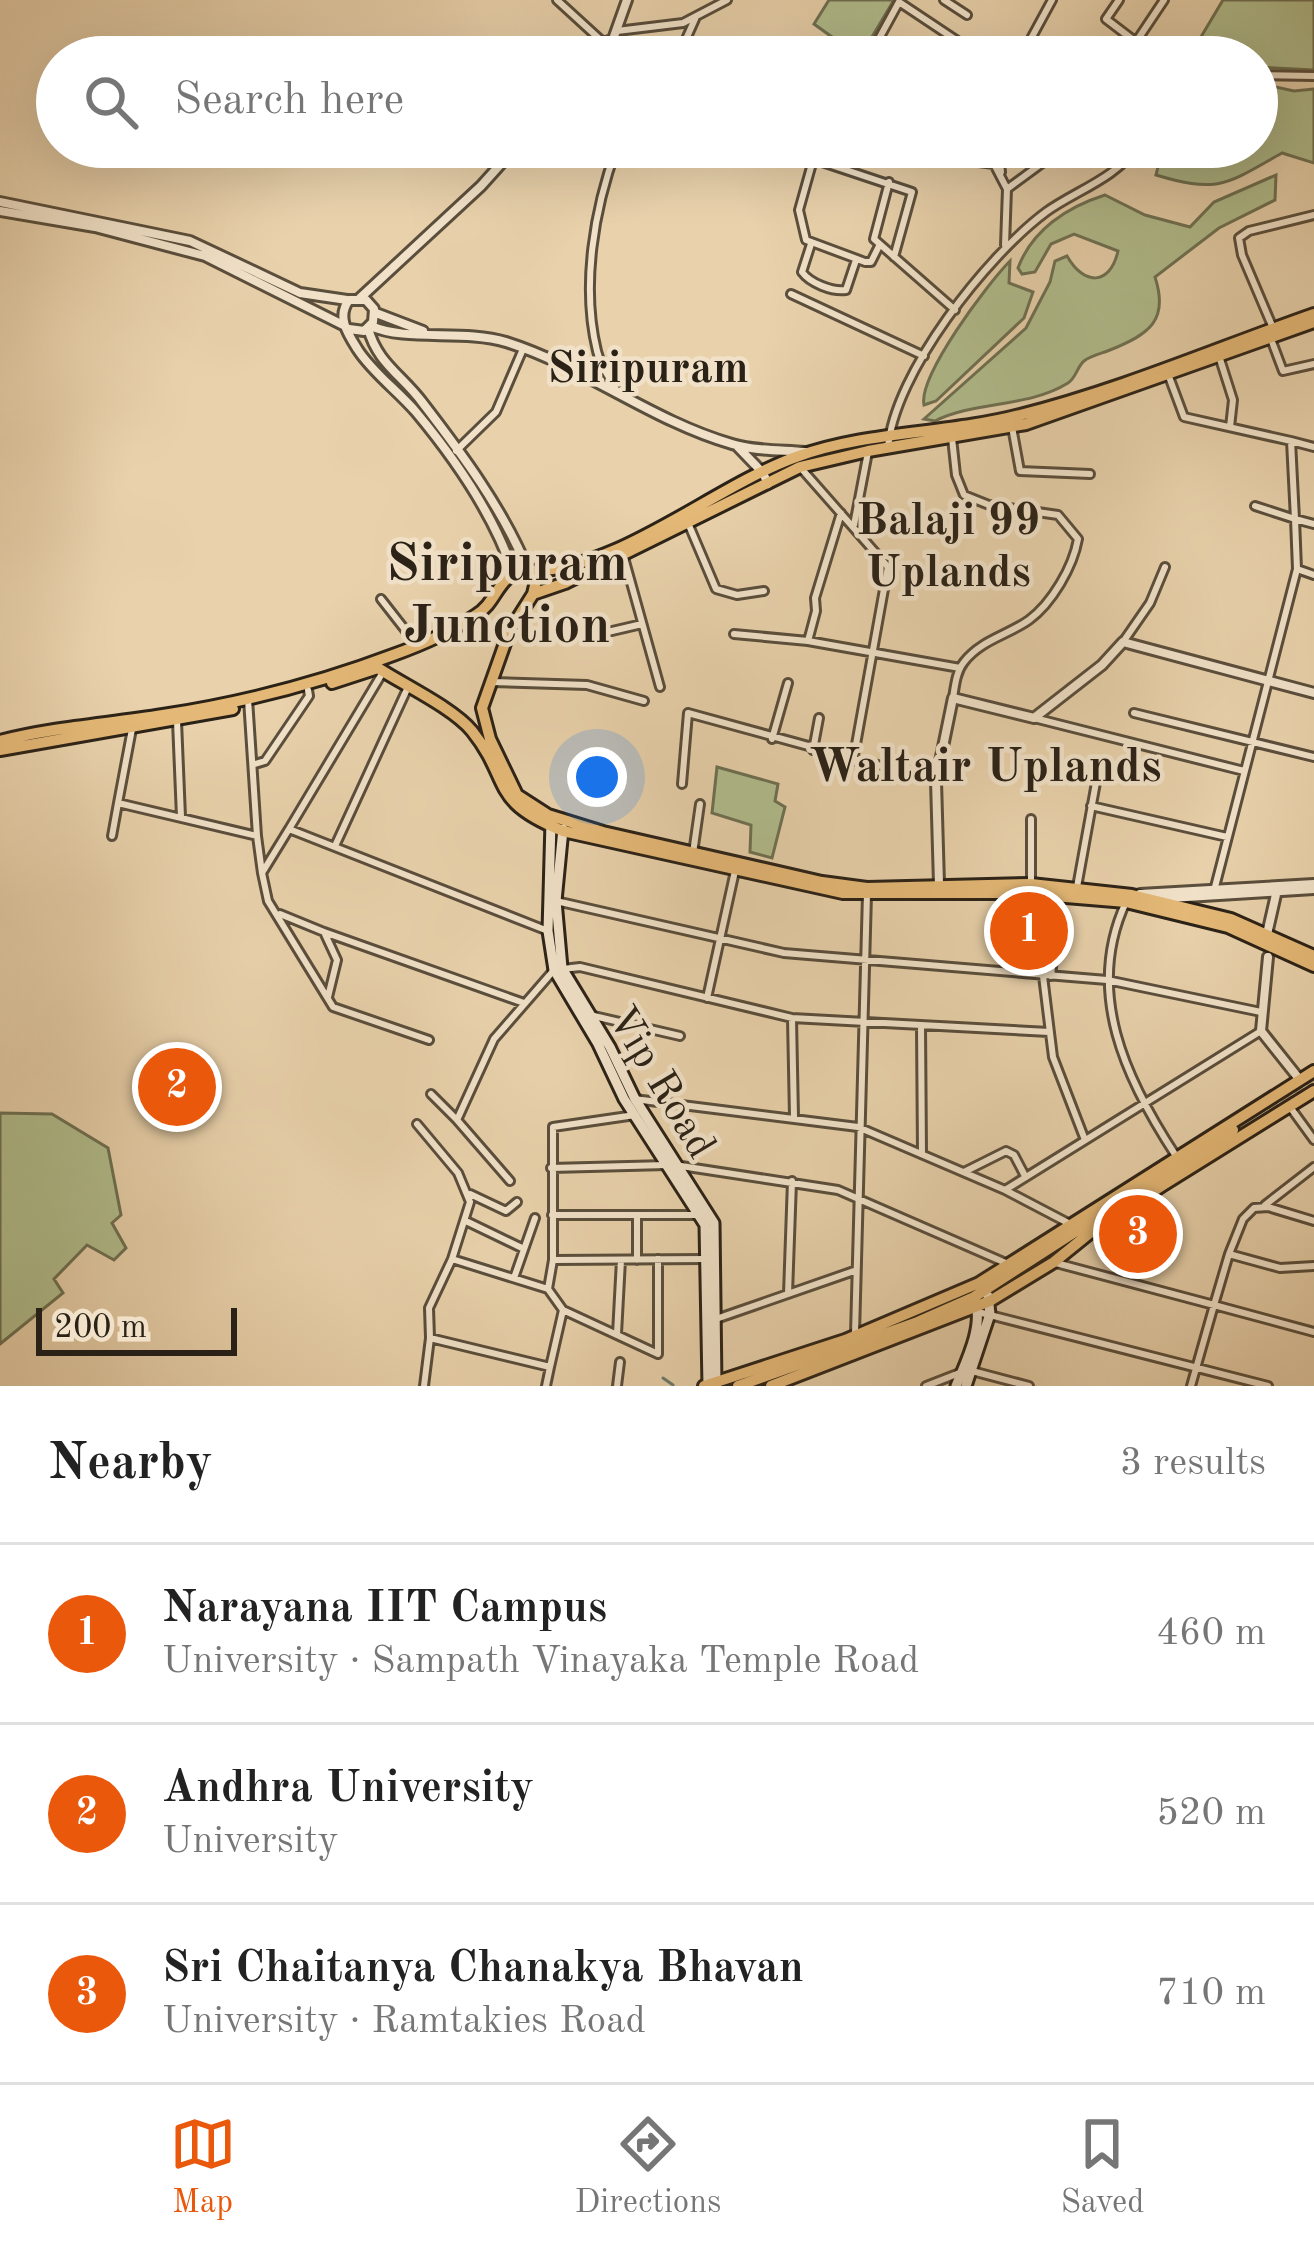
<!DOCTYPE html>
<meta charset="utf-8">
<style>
body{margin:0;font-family:"Old Standard TT",serif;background:#f6f6f6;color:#222}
.scale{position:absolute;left:36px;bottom:30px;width:201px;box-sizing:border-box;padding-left:12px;border:6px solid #2b2217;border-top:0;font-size:33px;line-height:42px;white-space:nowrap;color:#2b2217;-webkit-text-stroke:9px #f0e1c8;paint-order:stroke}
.you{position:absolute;left:597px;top:777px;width:42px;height:42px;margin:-30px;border:9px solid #fff;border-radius:50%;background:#1a73e8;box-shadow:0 0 0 18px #1a73e833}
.badge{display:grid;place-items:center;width:78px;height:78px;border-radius:50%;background:#ea580c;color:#fff;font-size:39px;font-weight:700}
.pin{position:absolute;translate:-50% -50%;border:6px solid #fff;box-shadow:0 3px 12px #0006}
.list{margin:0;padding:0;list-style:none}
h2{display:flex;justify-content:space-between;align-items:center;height:156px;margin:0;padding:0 48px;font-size:51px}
h2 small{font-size:39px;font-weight:400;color:#767676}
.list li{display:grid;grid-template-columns:78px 1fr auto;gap:36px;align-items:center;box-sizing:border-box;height:180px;padding:0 48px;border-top:3px solid #e0e0e0}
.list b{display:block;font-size:45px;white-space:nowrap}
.list p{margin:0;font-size:39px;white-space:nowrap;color:#767676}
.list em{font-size:39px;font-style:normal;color:#767676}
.icon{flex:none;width:66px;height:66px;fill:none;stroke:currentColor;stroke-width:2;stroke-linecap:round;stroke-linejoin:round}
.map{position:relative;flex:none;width:1314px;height:1386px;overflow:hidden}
.search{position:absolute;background:#fff;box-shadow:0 12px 48px #0002;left:36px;right:36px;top:36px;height:132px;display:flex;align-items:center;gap:30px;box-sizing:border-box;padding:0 42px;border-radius:66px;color:#767676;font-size:45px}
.sheet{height:696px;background:#fff}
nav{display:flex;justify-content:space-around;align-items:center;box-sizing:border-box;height:168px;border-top:3px solid #e0e0e0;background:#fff;font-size:33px;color:#767676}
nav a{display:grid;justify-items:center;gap:6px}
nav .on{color:#ea580c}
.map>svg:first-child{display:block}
.green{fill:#b1bd8d;stroke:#6e7052;stroke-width:3}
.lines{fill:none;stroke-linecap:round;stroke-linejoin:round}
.stream{stroke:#6c7b70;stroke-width:3}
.primary-tunnel{stroke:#c2ae8d;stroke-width:10;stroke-dasharray:10 5;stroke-linecap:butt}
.minor-casing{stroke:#5a4e3c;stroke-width:12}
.tertiary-casing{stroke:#5a4e3c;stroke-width:14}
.secondary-casing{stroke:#2b2217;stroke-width:15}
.primary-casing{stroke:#2b2217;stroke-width:16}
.minor{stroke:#f0e1c8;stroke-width:6}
.tertiary{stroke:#f0e1c8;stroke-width:8}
.secondary{stroke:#f0e1c8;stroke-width:9}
.primary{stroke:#e4b876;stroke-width:10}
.labels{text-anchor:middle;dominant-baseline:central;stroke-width:9;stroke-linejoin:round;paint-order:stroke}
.street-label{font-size:42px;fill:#2b2217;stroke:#f0e1c8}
.neighbourhood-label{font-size:45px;font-weight:bold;fill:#2b2217;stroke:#f0e1c8}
.quarter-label{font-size:48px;font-weight:bold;fill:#2b2217;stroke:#f0e1c8}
.district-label{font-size:54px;font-weight:bold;fill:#2b2217;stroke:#f0e1c8}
</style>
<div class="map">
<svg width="1314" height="1386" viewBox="0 0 1314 1386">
<rect width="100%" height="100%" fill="#e8d1ab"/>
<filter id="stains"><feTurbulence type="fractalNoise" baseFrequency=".00167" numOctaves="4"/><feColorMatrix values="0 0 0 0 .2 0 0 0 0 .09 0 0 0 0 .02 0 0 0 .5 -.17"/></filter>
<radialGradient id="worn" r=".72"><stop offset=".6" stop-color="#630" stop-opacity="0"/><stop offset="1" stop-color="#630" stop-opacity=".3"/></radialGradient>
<path class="green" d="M829 0H894L860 57 814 24Z
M1223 0H1314V70L1257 67V57H1189Z
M1257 83 1294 91 1314 89V163L1282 153C1227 184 1219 194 1156 175L1163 147H1257Z
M1276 175 1275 200 1219 228 1155 277C1169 320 1150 334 1110 350 1103 353 1090 356 1084 361 1077 367 1076 378 1068 383 1028 408 973 401 935 421L924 419 1026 328 1050 282 1055 261 1067 256C1084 286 1110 286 1118 251L1074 234 1051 244 1035 272 1022 274 1018 268C1032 230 1067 207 1105 195L1145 215 1190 227 1214 202Z
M1010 261 1009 283 1033 292 1024 318 936 401 924 405C918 376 988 283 1010 261Z
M717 767 778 784 775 801 785 807 772 858 750 852 751 825 712 813Z
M0 1113 52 1114 108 1148 121 1215 112 1223 126 1248 114 1260 87 1245 54 1279 63 1293 0 1344Z"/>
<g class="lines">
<path class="stream" d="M663 1378 673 1385"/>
<path class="primary-tunnel" d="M1268 1107 1314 1077"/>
<defs>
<path id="minor" d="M557 0 605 44
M944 0 967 15
M1119 0 1106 19 1136 42
M899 2 959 42 957 57
M617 31 683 23 727 0
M616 51 631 57
M678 57 695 19
M869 57 899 2
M1021 57 1052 0
M1126 57 1164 0
M1257 75 1314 76
M617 147C594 209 581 286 597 351 600 365 611 380 618 393
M800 147 813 159 912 192 894 257
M998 147 1001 172
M932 156 994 164 1007 189
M813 160 799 210 806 240 865 262H871L879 246
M889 182 874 239 955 310
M811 244 802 272C810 283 832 292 846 290L856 260
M1005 245 1007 189 1064 147
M791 294 924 356
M1273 328 1242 255 1239 238 1249 231 1314 215
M1271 339 1283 371 1314 364
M1219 356 1233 400 1230 427
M1168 374 1184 417 1291 441 1295 519 1314 524
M1012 427 1020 471 1090 474
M952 438 956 475 964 495 989 505 1058 515 1078 539C1073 567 1052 603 1029 620 1008 635 981 640 964 662 956 672 955 686 953 698
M1291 441 1314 447
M888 448C894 373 987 256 1046 212 1075 191 1117 178 1136 147
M456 451 496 412 523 349
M800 467 888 567 853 761
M841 513 815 598 816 611 808 641 960 668
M688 523 716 589 737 595 764 591
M854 525 868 452
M623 554 660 687
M1297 569 1314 575
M381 599 417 645
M734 634 808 641
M582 638 642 624
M1123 642 1150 603 1165 567
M491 682 587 685 644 701
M1134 713 1314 757
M1034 718 1244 771
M177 721 181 817
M132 729 118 803 257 836 248 699
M772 739 788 683
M813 750 819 718
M255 764 265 761 309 696 308 690
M682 784 688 713 936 781
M1091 806 1227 837
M1031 819V882
M289 829 383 672
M112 836 118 803
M257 836 262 873 289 829 548 931
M335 846 408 687
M693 853 700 804
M262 873 268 901 333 1007 429 1040
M1077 887 1097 777
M1215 887 1297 569 1295 519 1255 506
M556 901 784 953 1107 980 1261 1012
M1126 902C1084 992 1126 1080 1176 1156
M280 914 324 932 337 960 328 997
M324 932 524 1003
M1043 976 1053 1057 1085 1140
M1051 976 1060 896
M707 998 735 871
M594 1016 680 1036
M792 1019 794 1117
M921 1026 922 1154
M431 1094 457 1120
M634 1099 858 1127 1005 1190 1070 1224
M1290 1107 1314 1140
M635 1115 553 1127V1260L705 1259
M417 1124 458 1173 470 1202 452 1259 429 1308 430 1338 424 1386
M681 1166 838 1190 1008 1264
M551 1168 667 1165
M964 1172 1006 1151 1014 1155 1025 1176
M510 1181 457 1120 494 1039 554 970 580 967 792 1018 1049 1032
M1005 1190 1261 1031
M470 1194 506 1211 517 1202
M1265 1205 1314 1167
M552 1215H698
M637 1215V1260
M468 1222 524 1249
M1229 1254 1243 1219 1254 1208 1268 1207 1314 1221
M452 1259 548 1289 563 1310 550 1367
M1056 1263 1214 1305 1191 1386
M1314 1266 1280 1268 1229 1254 1214 1305 1314 1332
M514 1278 535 1218
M548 1289 553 1260
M788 1294 792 1181
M563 1310 658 1354V1259
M978 1312 1268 1386
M716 1319 854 1271
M617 1334 621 1260
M855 1334 867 894
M430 1338 550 1367 546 1386
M972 1371 1029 1386
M617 1386 620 1362
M926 1386 962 1372"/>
<path id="tertiary" d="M603 48a7 7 0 1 1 14 0a7 7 0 1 1-14 0Z
M612 42 627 0
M0 202 190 241 300 293 347 300
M0 211 95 227 205 256 343 325
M360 298 481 186 516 147
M376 313 423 331
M371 326C406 342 464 329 506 342 585 367 652 421 732 444 755 451 781 450 805 452
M368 328C377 363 402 375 422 402 462 454 503 509 528 570
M349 329 364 331 373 322 374 309 366 300H349C336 317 348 334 358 350 373 373 398 391 416 412 456 460 493 513 513 572
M738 447 763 473 768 484
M939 884 936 781 953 698 1034 718 1102 665 1123 642 1314 693
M1140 894 1314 884
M1154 899 1314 889
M1267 934 1277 890
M1268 957 1261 1031 1300 1080"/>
<path id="secondary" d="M551 822 548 931 554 970 598 1044 624 1099 705 1225 708 1386
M563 829 556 901 562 968 610 1047 635 1099 714 1223 716 1386
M956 1386C966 1361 984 1326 975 1300
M966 1386 990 1314 988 1296"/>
<path id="primary" d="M530 571C620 570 711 488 796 457 867 431 947 434 1020 415 1120 390 1217 348 1314 314
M533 594 565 583 800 467 868 451 1026 424 1314 322
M332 683 378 668C404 685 453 708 472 731 512 781 488 801 563 831L843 893H1018L1126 902 1228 927 1314 966
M0 741C54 727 108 724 163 715 241 703 319 683 393 655 421 645 451 632 476 615 499 601 496 574 528 570L536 581 533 594 509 632 482 708 490 739 517 795 548 815 603 832 822 882 867 888 1031 884 1132 895 1231 919 1314 956
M0 750 233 709
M704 1386 845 1340 979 1283 1314 1071
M738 1386 915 1323 974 1297 1233 1130
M771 1386 990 1301 1054 1262 1091 1232 1163 1185 1314 1091"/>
</defs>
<use href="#minor" class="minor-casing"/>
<use href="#tertiary" class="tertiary-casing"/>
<use href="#secondary" class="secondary-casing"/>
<use href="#primary" class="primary-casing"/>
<use href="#minor" class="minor"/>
<use href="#tertiary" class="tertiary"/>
<use href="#secondary" class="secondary"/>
<use href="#primary" class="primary"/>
</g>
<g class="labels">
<g class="street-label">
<text transform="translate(660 1083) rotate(59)">Vip Road</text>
</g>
<g class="neighbourhood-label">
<text x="648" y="370">Siripuram</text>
<text x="948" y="522">Balaji 99<tspan x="948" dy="52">Uplands</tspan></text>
</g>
<g class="quarter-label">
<text x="985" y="768">Waltair Uplands</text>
</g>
<g class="district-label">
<text x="507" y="566">Siripuram<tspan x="507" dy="62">Junction</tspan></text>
</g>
</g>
<rect width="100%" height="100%" filter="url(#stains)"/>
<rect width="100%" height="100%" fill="url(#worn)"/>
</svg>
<div class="scale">200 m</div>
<div class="you"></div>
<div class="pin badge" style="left:1029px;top:931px">1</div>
<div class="pin badge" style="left:177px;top:1087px">2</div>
<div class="pin badge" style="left:1138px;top:1234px">3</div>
<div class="search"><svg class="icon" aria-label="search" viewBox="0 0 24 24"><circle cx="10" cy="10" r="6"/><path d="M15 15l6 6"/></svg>Search here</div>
</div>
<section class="sheet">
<h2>Nearby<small>3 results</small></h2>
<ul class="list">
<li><span class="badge">1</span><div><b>Narayana IIT Campus</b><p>University · Sampath Vinayaka Temple Road</p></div><em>460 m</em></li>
<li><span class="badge">2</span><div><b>Andhra University</b><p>University</p></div><em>520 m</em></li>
<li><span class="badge">3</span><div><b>Sri Chaitanya Chanakya Bhavan</b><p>University · Ramtakies Road</p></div><em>710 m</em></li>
</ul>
</section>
<nav>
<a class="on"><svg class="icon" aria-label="map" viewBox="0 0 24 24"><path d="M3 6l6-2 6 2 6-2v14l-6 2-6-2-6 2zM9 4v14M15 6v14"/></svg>Map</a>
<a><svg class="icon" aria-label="directions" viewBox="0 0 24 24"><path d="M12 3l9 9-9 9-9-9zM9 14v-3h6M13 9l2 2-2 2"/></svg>Directions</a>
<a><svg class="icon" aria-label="saved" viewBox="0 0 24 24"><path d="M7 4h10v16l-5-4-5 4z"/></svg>Saved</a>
</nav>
